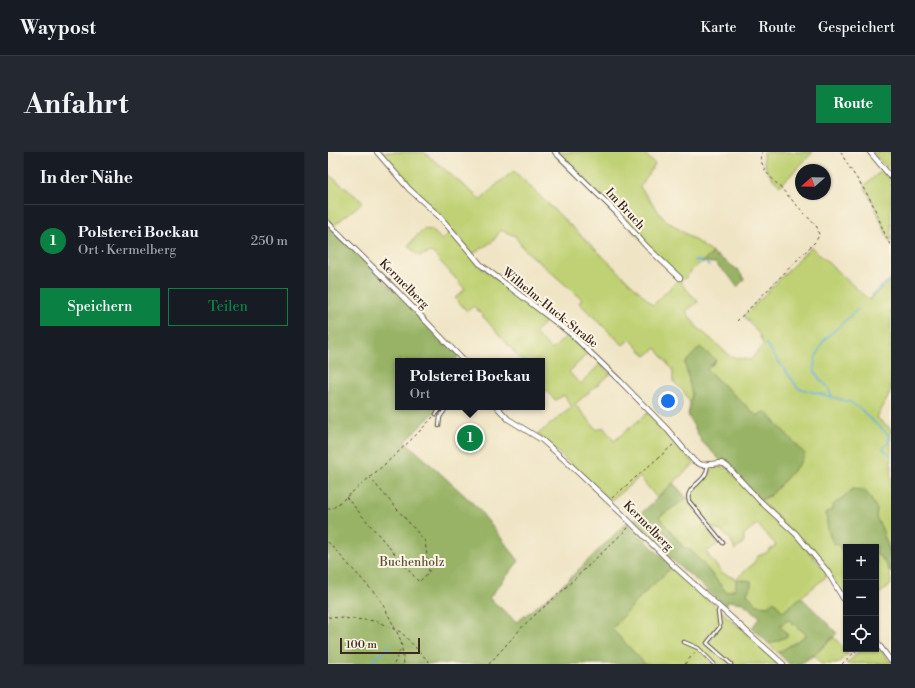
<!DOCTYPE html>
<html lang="de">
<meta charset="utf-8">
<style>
body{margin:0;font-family:"Libre Bodoni",serif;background:#242831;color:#f1f3f6}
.controls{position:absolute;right:12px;bottom:12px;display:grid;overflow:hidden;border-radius:0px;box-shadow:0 1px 3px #0004}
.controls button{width:36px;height:36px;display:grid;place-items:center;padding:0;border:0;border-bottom:1px solid #363941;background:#171b24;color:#f1f3f6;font:20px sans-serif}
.compass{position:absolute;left:467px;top:12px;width:36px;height:36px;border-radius:50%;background:#171b24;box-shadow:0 1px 3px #0004;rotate:250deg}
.scale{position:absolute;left:12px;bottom:10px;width:80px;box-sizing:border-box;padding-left:4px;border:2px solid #3b2a1e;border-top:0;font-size:11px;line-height:14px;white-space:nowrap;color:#3b2a1e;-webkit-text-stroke:3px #fcf5e5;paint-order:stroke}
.you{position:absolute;left:340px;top:249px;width:14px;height:14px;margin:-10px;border:3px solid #fff;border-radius:50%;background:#1a73e8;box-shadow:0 0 0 6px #1a73e833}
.badge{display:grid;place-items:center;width:26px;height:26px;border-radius:50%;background:#0b8043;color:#fff;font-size:13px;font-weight:700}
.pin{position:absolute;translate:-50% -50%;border:2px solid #fff;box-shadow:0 1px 4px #0006}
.popup{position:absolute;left:67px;top:206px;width:150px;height:52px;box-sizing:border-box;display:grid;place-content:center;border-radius:0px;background:#171b24;filter:drop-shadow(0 1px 3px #0005);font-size:13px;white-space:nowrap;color:#9ea1a6}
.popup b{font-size:15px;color:#f1f3f6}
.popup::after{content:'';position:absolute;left:50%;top:100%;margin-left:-8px;border:8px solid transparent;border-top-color:#171b24}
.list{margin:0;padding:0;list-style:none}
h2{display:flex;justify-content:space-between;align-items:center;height:52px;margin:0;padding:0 16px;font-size:17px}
h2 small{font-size:13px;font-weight:400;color:#9ea1a6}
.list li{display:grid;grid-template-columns:26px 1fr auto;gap:12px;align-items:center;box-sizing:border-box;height:72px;padding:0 16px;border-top:1px solid #363941}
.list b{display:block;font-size:15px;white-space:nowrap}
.list p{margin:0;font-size:13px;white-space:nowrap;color:#9ea1a6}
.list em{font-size:13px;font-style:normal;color:#9ea1a6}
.actions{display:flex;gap:8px;padding:12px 16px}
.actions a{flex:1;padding:9px 0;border:1px solid #0b8043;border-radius:0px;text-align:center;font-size:14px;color:#0b8043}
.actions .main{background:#0b8043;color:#fff}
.icon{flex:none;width:22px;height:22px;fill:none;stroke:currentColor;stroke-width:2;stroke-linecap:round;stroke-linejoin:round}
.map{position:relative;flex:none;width:563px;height:512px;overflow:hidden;border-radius:0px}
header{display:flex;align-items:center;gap:24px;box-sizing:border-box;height:56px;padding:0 20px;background:#171b24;border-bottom:1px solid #363941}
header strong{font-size:19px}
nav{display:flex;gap:22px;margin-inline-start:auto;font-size:14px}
.intro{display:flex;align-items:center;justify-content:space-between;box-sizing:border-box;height:96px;padding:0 24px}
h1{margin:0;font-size:28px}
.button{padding:10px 18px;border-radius:0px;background:#0b8043;color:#fff;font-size:14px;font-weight:700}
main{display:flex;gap:24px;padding:0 24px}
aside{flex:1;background:#171b24;border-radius:0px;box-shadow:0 1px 3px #0004}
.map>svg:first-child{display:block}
.green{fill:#c0d174;stroke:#7e7e49}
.forest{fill:#98b366;stroke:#6a6e42}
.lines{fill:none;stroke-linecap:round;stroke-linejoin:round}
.stream{stroke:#5eb0da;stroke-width:1.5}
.service-casing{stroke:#564637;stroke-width:4.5}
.minor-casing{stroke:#564637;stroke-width:6}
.path{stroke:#564637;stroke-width:1;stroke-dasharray:3 3;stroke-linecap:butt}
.service{stroke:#fff;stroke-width:2.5}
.minor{stroke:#fff;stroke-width:4.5}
.labels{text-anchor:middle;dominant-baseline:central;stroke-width:4;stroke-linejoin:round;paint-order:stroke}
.street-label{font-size:12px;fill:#3b2a1e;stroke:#fcf5e5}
.park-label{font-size:12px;fill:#5c5434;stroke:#fcf5e5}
</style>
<header>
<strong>Waypost</strong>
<nav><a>Karte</a><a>Route</a><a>Gespeichert</a></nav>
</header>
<div class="intro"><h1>Anfahrt</h1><a class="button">Route</a></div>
<main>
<aside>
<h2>In der Nähe<small></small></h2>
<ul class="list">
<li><span class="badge">1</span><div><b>Polsterei Bockau</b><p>Ort · Kermelberg</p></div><em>250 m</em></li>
</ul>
<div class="actions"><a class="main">Speichern</a><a>Teilen</a></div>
</aside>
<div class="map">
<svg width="563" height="512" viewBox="0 0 563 512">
<rect width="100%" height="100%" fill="#fcf5e5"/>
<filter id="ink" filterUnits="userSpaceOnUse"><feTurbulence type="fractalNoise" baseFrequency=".025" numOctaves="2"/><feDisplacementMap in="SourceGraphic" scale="8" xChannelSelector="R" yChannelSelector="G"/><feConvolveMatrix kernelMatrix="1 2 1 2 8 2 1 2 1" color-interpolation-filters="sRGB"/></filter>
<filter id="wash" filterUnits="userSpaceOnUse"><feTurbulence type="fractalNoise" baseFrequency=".012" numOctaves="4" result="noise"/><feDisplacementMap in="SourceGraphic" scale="16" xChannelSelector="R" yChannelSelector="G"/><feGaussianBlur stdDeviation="0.9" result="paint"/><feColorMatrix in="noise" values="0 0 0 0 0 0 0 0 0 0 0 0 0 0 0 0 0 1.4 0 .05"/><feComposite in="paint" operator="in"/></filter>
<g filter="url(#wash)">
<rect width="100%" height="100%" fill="#efe4c4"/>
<path class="green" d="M51 0H96L153 48 169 32 186 19 325 153 351 127 354 130 353 131 370 150 358 159 368 174 403 205 423 208 435 192 431 182 416 164 483 95 541 148 563 126V239L549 266 563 277V404L554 377 548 365 512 394 516 403H518V448L500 418 433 348 443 343 473 310 437 259 429 264 379 218 388 209 357 211 364 242 362 251 356 240 345 229V219L328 196 318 204 302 187 295 193 251 151 254 147 196 97 187 84 173 78 165 89 145 102 113 64 82 35Z
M228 0H315L327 12 312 35 335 66 385 101 365 117 356 128 319 94Z
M435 0H485L452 34C441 23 435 16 435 0Z
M544 0H563V11L559 16Z
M554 18 563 29V90L561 89 545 50 536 34Z
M0 19V22L35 50 5 74 0 69Z
M95 77 104 78 114 88 122 80 152 115 191 143 219 167 207 181 224 198 240 182 260 201 241 220 252 232 272 212 282 222 247 252 269 278 275 275 286 289 321 260 366 312 329 346 312 325 282 349 215 286 209 283 244 255 236 243 227 248 214 234V209H194L146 154 139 159 127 146 137 137 104 100 91 104 80 94Z
M392 314 399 317 467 383 497 419 499 424 455 460 440 454 429 453 419 442 423 433 398 440 382 420 364 399 355 395 331 365 359 346 383 377 389 393 378 400 394 421 408 427 425 412 430 404 438 401 448 393 429 372 416 382V390L407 398 403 388 393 379 385 376 363 348 361 343 363 340 386 316Z
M323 374 339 393 335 400 315 381Z
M548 401C559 411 563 419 563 433L548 444Z
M344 415 452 512H317L284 477 313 444Z
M461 468 479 483 450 501 441 492 460 484 452 473Z
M506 485 520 502 509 512H493L486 503Z
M548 490 563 511 518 512 534 497H548Z"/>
<path class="forest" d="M0 73 131 203 127 209H70V255H112L77 289 149 355 191 409 161 446 189 470 234 434 299 370 344 415 313 444 284 477 317 512H0Z
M385 101 410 118 416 127 409 135 402 125 387 111 374 110Z
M372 195 388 208 379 218 429 264 437 259 477 302 473 310 443 343 433 348 374 290 360 263 364 242 357 211Z
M345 331 359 346 331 365 355 395 364 399 382 420 398 440 408 437V427L423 429V433L419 442 429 453 440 454 446 449 455 460 473 445 509 481 486 503 472 512H461L450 501 479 483 461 468 452 473 460 484 441 492 424 476 432 465 415 451 400 449 398 454 335 400 339 393 323 374 315 381 304 370Z
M525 337 537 338 549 357 548 365 554 377 563 404V421L555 407 548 401V395H518V403H516L512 394 505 391 500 379 498 361 504 357V354Z"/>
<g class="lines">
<path class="stream" d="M366 108 368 109H375
M379 112 381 114
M544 143 563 127
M530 157 495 189 487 208 486 215 487 220 492 228 500 235 504 245 522 250 534 258 539 264 560 282 561 289 555 297 563 304
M438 192 470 236 504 245
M41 512 62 494"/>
</g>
</g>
<g filter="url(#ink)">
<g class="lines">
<defs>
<path id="service" d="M108 262 114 255
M111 274 112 265 119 255
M380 313C379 316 379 320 377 323 372 332 357 337 361 349L395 391
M392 455 390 460 392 475 379 491 403 512
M356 490 370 496 386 512"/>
<path id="minor" d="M49 0 81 37 112 65 153 113 242 181 292 229 338 276 366 309 374 313 392 311 396 312 400 315 432 349 468 382 499 419 518 451
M227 0 289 61 318 94 352 126
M542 0 563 25
M0 71 70 140 136 209
M169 255 180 267 214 288 239 310 292 360 347 415 455 512
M548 489 563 509"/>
</defs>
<use href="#service" class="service-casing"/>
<use href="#minor" class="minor-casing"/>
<path class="path" d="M513 0C521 18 535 33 544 51 551 65 555 81 563 94
M409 169 488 89 491 83 489 75 438 20 433 9 434 0
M18 345 91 430 101 420 97 389 42 326
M284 346 345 293
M0 357H4C39 328 74 299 105 265
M0 390 52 447 68 478 73 480 103 512
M0 465 48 469 68 478 73 489 76 512
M66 512 73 496
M161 512 196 473 237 436 301 375
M357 512 367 500
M514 512 530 497"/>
<use href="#service" class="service"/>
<use href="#minor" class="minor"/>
</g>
</g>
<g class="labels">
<g class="street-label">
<text transform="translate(297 57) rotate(47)">Im Bruch</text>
<text transform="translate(76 132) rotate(45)">Kermelberg</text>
<text transform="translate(222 156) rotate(39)">Wilhelm-Huck-Straße</text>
<text transform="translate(320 374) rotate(45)">Kermelberg</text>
</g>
<g class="park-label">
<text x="84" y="410">Buchenholz</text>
</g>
</g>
</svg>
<div class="controls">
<button>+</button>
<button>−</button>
<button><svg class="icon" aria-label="locate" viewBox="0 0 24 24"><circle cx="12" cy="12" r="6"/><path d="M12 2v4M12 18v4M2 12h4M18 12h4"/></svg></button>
</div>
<svg class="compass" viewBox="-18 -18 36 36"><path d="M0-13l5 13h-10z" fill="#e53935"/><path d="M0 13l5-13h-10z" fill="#9ea1a6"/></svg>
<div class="scale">100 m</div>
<div class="you"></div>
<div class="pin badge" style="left:142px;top:286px">1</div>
<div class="popup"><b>Polsterei Bockau</b>Ort</div>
</div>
</main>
